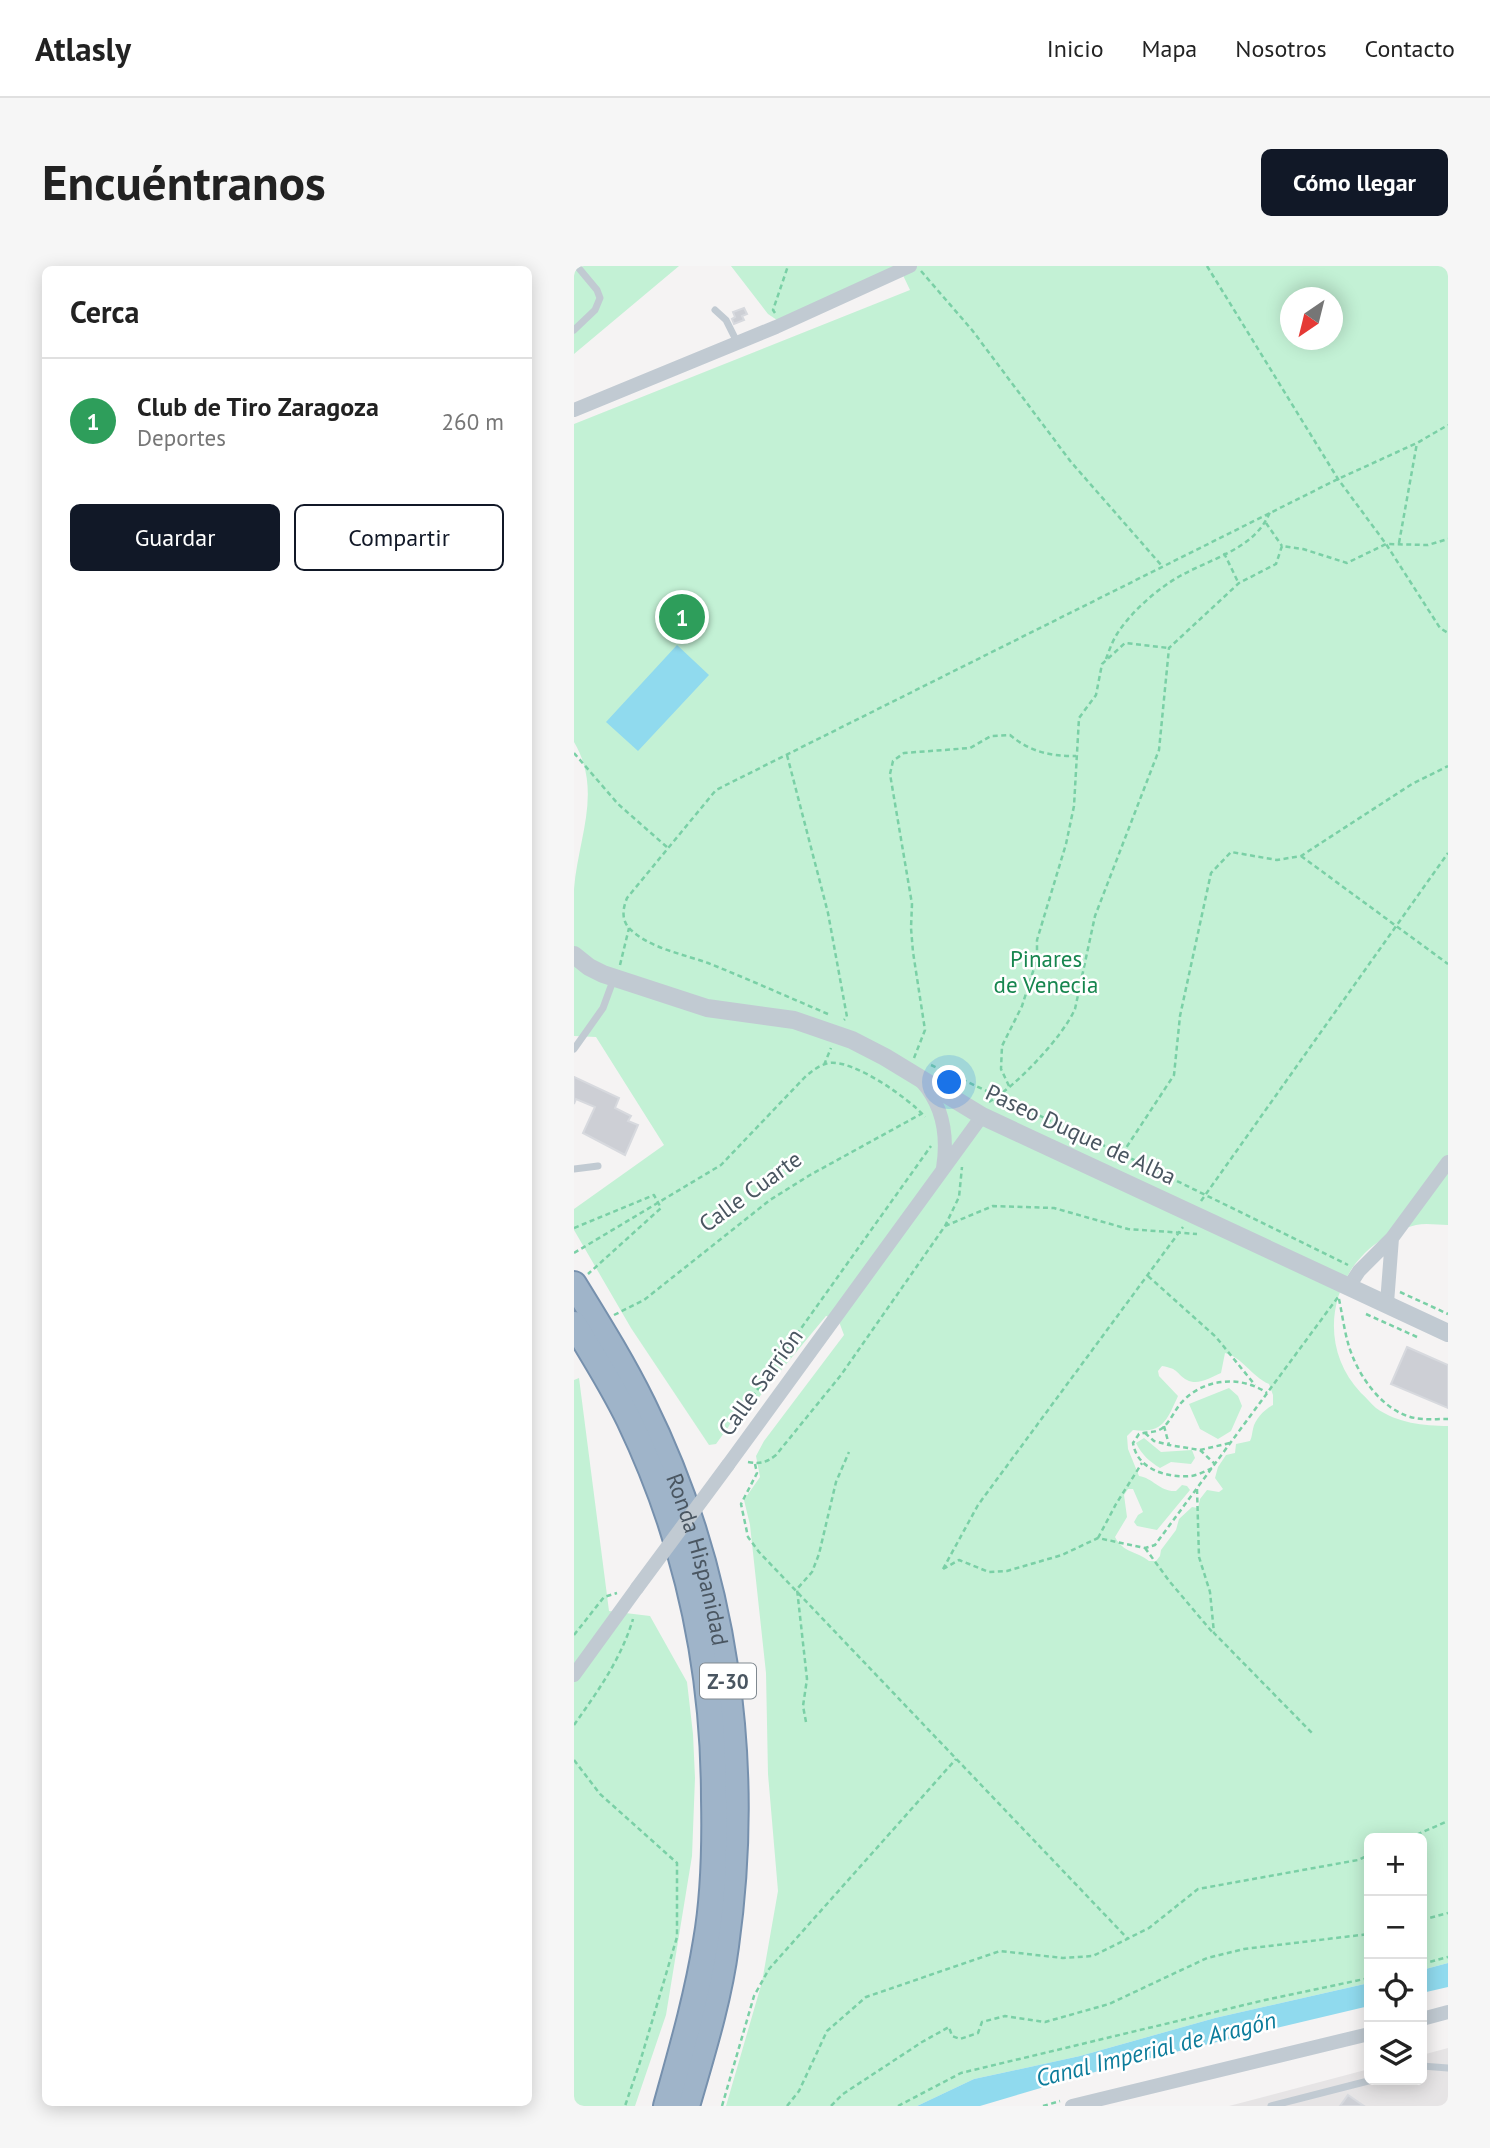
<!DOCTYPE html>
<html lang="es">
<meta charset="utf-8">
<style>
body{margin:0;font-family:"PT Sans",sans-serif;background:#f6f6f6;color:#222}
.controls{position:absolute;right:21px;bottom:21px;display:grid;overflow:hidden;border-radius:10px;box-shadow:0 4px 18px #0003}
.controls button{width:63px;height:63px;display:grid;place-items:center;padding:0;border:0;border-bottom:2px solid #e0e0e0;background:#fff;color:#222;font:35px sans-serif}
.compass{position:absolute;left:706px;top:21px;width:63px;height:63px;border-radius:50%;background:#fff;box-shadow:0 4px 18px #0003;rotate:215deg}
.you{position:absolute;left:376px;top:817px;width:24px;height:24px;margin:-18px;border:5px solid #fff;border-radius:50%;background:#1a73e8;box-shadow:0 0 0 10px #1a73e833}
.badge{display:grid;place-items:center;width:46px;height:46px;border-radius:50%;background:#111827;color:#fff;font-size:23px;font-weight:700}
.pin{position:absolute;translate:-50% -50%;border:4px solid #fff;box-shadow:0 2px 7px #0006}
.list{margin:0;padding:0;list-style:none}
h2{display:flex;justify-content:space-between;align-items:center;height:91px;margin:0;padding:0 28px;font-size:30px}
h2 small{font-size:23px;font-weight:400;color:#767676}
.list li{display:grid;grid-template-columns:46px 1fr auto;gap:21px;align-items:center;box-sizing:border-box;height:126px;padding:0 28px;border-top:2px solid #e0e0e0}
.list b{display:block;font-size:26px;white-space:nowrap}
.list p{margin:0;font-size:23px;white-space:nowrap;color:#767676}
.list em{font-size:23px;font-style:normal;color:#767676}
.actions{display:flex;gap:14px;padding:21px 28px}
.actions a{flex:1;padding:16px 0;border:2px solid #111827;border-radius:10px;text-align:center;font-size:24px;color:#111827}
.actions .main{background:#111827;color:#fff}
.icon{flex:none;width:38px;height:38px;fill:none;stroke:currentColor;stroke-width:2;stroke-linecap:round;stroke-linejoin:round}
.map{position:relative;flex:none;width:874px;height:1840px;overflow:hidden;border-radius:10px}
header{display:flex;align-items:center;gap:42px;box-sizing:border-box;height:98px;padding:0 35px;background:#fff;border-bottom:2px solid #e0e0e0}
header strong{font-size:33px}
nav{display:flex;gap:38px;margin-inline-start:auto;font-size:24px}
.intro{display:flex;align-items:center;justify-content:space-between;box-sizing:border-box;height:168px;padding:0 42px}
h1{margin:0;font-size:49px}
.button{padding:18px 32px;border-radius:10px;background:#111827;color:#fff;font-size:24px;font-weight:700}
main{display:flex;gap:42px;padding:0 42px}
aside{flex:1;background:#fff;border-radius:10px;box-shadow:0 4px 18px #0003}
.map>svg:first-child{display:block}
.education{fill:#e6e4e5}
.green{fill:#c3f1d5;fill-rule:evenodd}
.water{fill:#90daee}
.building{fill:#cdcfd5;stroke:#d7d9de;stroke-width:2}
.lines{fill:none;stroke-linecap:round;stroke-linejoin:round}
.trunk-casing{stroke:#7690ad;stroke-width:28}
.path{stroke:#7ad0a6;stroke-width:2.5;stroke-dasharray:5 3.5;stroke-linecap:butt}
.service{stroke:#c1cad2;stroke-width:7}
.minor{stroke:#c1cad2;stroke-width:14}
.tertiary{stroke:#c1cad2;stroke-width:18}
.trunk{stroke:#9fb4c9;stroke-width:24}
.minor-bridge{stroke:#c1cad2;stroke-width:14}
.labels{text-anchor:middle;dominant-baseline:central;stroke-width:5;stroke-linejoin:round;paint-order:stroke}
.shield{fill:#fff;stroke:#808990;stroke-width:2}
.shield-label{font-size:21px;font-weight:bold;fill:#4a5661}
.park-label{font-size:23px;fill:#17864f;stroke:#fff}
.street-label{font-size:23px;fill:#4a5661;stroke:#fff}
.water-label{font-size:24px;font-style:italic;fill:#0c7c9b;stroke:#fff}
</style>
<header>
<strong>Atlasly</strong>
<nav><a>Inicio</a><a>Mapa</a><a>Nosotros</a><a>Contacto</a></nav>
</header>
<div class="intro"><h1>Encuéntranos</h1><a class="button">Cómo llegar</a></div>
<main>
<aside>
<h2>Cerca<small></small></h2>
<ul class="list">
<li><span class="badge" style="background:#2e9e5b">1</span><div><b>Club de Tiro Zaragoza</b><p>Deportes</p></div><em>260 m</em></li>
</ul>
<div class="actions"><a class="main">Guardar</a><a>Compartir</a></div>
</aside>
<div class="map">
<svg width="874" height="1840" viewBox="0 0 874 1840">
<rect width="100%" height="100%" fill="#f5f3f3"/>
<path class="education" d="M874 1782V1840H655L795 1803V1814H848V1789Z"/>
<path class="green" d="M0 0H105L0 88Z
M157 0H874V959C864 959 852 957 842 959 766 977 732 1068 787 1127 792 1131 797 1138 802 1142 823 1157 850 1160 874 1160V1697L848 1704V1572H795V1717L641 1752 506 1790 400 1813 343 1840H152L188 1716 204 1625 194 1508 192 1407 176 1259 170 1234 186 1211 182 1190 190 1175 270 1069 264 1053 252 1050 172 1147 163 1142 155 1160 142 1178 135 1179 57 1062 0 964V943L90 879 22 771 0 770C0 722 0 672 0 623 4 572 29 525 0 476V158L336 24 327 5 209 58 194 48ZM716 32H758V74H716ZM651 1087C668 1091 677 1110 695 1118L699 1129V1139C690 1144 681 1153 679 1163 678 1167 678 1171 676 1175L662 1178 661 1187 652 1189 644 1201 641 1212 649 1223 645 1226 633 1224 626 1233 624 1242 618 1241 605 1253 602 1264 587 1284 586 1290 582 1295H575C563 1285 549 1287 541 1271L553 1251 550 1229 554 1223H559L569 1246 564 1249 560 1256 563 1260 583 1264 616 1224 613 1220 608 1219 602 1225C586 1226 579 1212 565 1210L554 1183 553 1170 559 1164C589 1168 593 1154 604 1130L585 1110 584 1105 588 1100C606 1103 602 1108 613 1114 624 1120 637 1111 647 1107Z
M5 1112 35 1345 76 1350 113 1416 119 1468 121 1512 118 1590 92 1749 61 1840H0V1114Z
M655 1122 664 1130 668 1140 657 1165 644 1173 626 1163 615 1138Z
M570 1172 587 1186 618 1184 621 1192 617 1198 597 1196 586 1202C575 1195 568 1189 562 1177Z"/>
<path class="water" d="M103 379 135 409 64 485 32 456Z
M874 1697V1721L848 1727V1704Z
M795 1717V1740L538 1801 406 1840H343L400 1813 506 1790 641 1752Z"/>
<path class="building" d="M170 42 173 48 168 50 170 54 160 58 158 53 161 51 159 46Z
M0 811 45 832 41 842 57 850 54 855 64 859 51 889 9 867 21 841 2 833 0 838Z
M833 1081 874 1099V1142L817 1118Z
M774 1829 790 1840H766Z"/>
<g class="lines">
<defs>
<g id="trunk">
<path id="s1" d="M0 1018C24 1057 49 1097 69 1138 152 1305 178 1495 152 1680 145 1734 128 1788 113 1840"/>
<path d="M0 1058C19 1089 39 1121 55 1154 112 1273 140 1401 140 1533 141 1580 140 1629 132 1675 123 1731 107 1786 92 1840"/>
</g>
</defs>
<use href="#trunk" class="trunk-casing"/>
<path class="path" d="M633 0 764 213 812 278 866 362 874 367
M347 5 398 64 497 196 588 300
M201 47 199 44 214 0
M692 257 708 280
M825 277 843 177
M650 287 664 316
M532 393C535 385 538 376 543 368 557 346 583 323 606 310 638 292 681 283 696 246
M0 487 44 538 94 582
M213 489 254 647 273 751 270 754
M727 590 874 698
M46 699 55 662
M254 748C214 731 174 713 134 697 109 688 74 682 55 662 47 653 49 642 53 632L142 524 764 213 843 177 874 159
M340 792 351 764 339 686 337 662 338 638 316 508 319 495 330 487 396 482 417 470 436 469C456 486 476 490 502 490
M250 799 257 782
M357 799 548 888 774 999
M435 820 427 803 428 780 448 740 463 693V674L492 578 500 540 505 452 522 429 528 398 551 377 595 382
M415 836C442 820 488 772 501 743L521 650 585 484 595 382 665 317 702 298 708 280 729 283 773 297 812 278 854 279 874 273
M548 888 600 809 606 750 637 607 657 586 703 594 727 590 838 518 874 500
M627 935 874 587
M371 960 419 940 480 942 554 963 623 968
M0 962 80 929 87 942 14 1008
M0 987 147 899 231 811C238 805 245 799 255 797 279 793 336 833 351 851
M574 1010 642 1071 681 1119
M826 1026 874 1048
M765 1033C768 1047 770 1063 774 1077 782 1107 808 1146 841 1152 851 1154 863 1153 874 1153
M792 1048 843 1071
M40 1049 70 1034 196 934 236 909 347 848
M590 1160 595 1179 626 1184 656 1177
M571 1167 580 1175 595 1179
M158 1168 166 1148 357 880
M626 1184 641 1198
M174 1196C186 1198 192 1197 202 1189L267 1109 371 960 385 931 388 901
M181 1198 183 1207 167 1238 174 1271 185 1286 554 1673
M638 1202C632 1205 624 1209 617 1210 594 1212 563 1204 559 1177L565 1168C572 1166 580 1167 587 1163 596 1157 600 1145 607 1137 629 1112 667 1109 693 1127
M623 1223 625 1291 636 1326 640 1367 738 1467
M524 1272 542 1238 568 1197
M571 1282 596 1316 639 1367
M369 1303 404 1239 609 961
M369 1303 385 1294 415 1306 433 1305 488 1289 524 1272 571 1282 581 1279 764 1031
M0 1369 30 1331 43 1327
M232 1456 229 1440 233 1413 223 1323 238 1306 245 1288 262 1216 275 1186
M0 1459C24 1425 47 1393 59 1353
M0 1494 26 1528 103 1597V1671L66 1796 51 1840
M835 1572 874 1555
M848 1654 874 1647
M848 1698 874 1691
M148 1840 180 1730 195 1703 382 1493
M213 1840 225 1825 253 1765 292 1731 426 1685 489 1692 519 1690 575 1662 624 1623 784 1594 795 1589
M257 1840 269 1828 348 1776 375 1761 378 1770 386 1773 404 1767 408 1756 431 1750 471 1756 535 1738 633 1692 670 1683 795 1668
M324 1840 387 1807 691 1734 795 1712
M469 1840 486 1835"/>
<path class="service" d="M141 44 152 54 163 76
M0 64 21 44 26 32 23 24 3 0
M0 783 29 742 40 712
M0 903 24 900
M848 1800 874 1802
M697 1840 798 1814"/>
<path class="minor" d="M0 144 202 61 336 0
M348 816C369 840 374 871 369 902
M776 1019 785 1005 818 972 874 896
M813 1037 818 972
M154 1199 408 850
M0 1409 63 1322
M848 1753 874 1746
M498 1840 795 1768"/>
<path class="tertiary" d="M0 689 15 701 29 708 133 742 220 754 278 774 311 791 408 850 874 1067"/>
<use href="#trunk" class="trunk"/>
<path class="minor-bridge" d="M63 1322 154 1199"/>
</g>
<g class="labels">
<rect class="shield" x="126" y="1397.5" width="56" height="35" rx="5"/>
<g class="shield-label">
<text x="154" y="1415">Z-30</text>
</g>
<g class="park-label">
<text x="472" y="692">Pinares<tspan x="472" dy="26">de Venecia</tspan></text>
</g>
<g class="street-label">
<text transform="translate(507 868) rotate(25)">Paseo Duque de Alba</text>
<text transform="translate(176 925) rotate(-36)">Calle Cuarte</text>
<text transform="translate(186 1116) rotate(-54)">Calle Sarrión</text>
<text stroke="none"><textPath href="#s1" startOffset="304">Ronda Hispanidad</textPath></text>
</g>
<g class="water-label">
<text transform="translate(582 1783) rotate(-14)">Canal Imperial de Aragón</text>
</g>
</g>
</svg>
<div class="controls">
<button>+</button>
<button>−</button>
<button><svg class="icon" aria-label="locate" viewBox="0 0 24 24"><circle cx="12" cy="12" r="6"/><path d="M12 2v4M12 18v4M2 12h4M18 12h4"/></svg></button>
<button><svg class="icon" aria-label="layers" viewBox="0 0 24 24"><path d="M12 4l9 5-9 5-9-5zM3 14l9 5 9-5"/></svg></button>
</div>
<svg class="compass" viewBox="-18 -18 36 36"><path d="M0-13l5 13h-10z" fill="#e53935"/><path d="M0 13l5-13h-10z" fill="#767676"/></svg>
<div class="you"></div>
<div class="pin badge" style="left:108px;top:351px;background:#2e9e5b">1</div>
</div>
</main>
